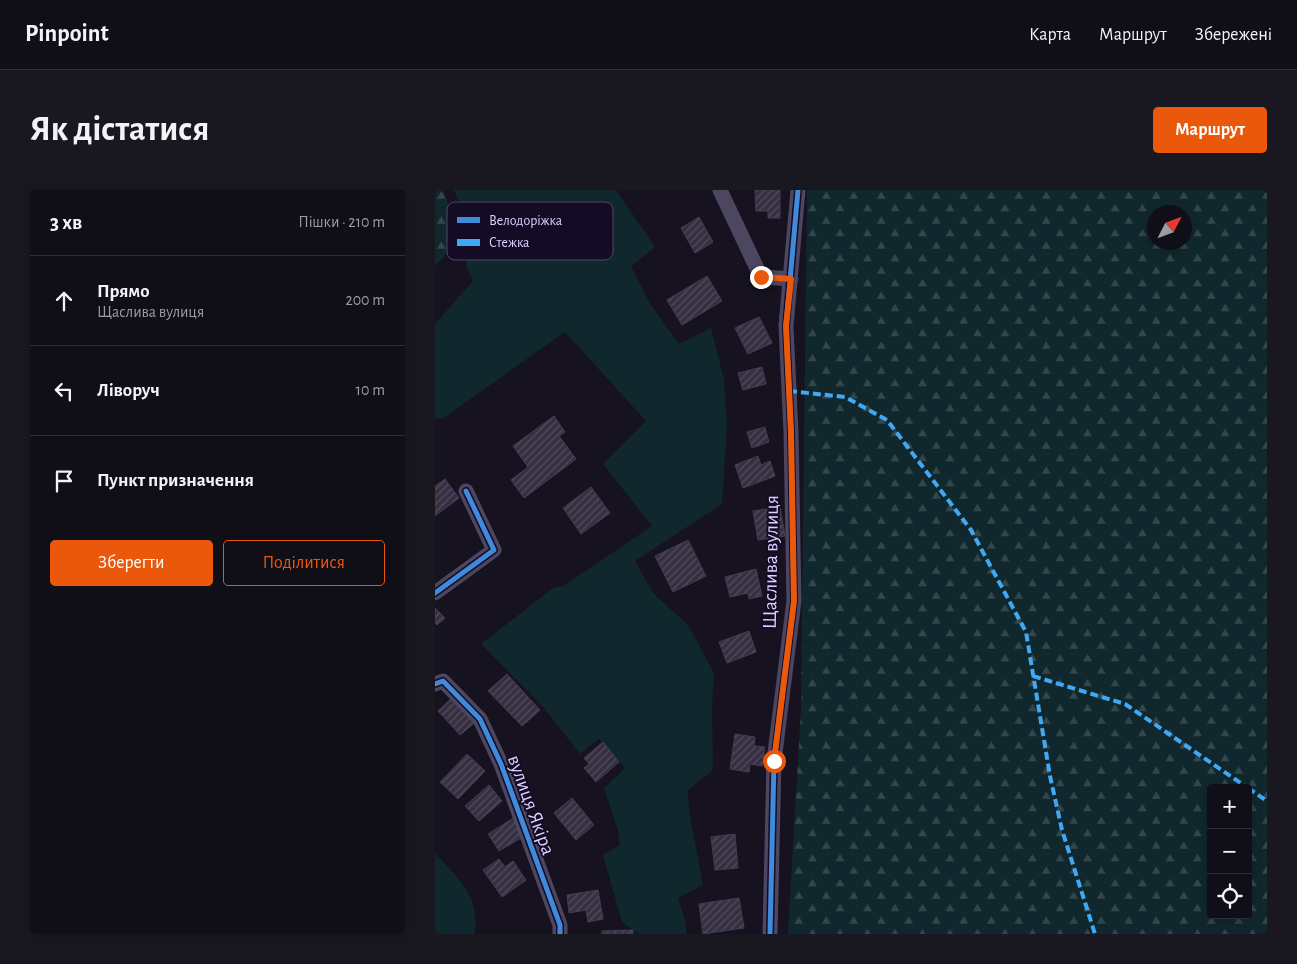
<!DOCTYPE html>
<html lang="uk">
<meta charset="utf-8">
<style>
body{margin:0;font-family:"Alegreya Sans",sans-serif;background:#191720;color:#f1f3f6}
.controls{position:absolute;right:15px;bottom:15px;display:grid;overflow:hidden;border-radius:5px;box-shadow:0 2px 12px #0003}
.controls button{width:45px;height:45px;display:grid;place-items:center;padding:0;border:0;border-bottom:1px solid #302e36;background:#100e17;color:#f1f3f6;font:25px sans-serif}
.compass{position:absolute;left:712px;top:15px;width:45px;height:45px;border-radius:50%;background:#100e17;box-shadow:0 2px 12px #0003;rotate:48deg}
.stop{position:absolute;width:15px;height:15px;margin:-11px;border:4px solid #ea580c;border-radius:50%;background:#fff}
.stop.end{background:#ea580c;border-color:#fff;box-shadow:0 1px 5px #0008}
.list{margin:0;padding:0;list-style:none}
h2{display:flex;justify-content:space-between;align-items:center;height:65px;margin:0;padding:0 20px;font-size:21px}
h2 small{font-size:16px;font-weight:400;color:#9c9ca1}
.list li{display:grid;grid-template-columns:32px 1fr auto;gap:15px;align-items:center;box-sizing:border-box;height:90px;padding:0 20px;border-top:1px solid #302e36}
.list b{display:block;font-size:19px;white-space:nowrap}
.list p{margin:0;font-size:16px;white-space:nowrap;color:#9c9ca1}
.list em{font-size:16px;font-style:normal;color:#9c9ca1}
.actions{display:flex;gap:10px;padding:15px 20px}
.actions a{flex:1;padding:11px 0;border:1px solid #ea580c;border-radius:5px;text-align:center;font-size:18px;color:#ea580c}
.actions .main{background:#ea580c;color:#fff}
.icon{flex:none;width:28px;height:28px;fill:none;stroke:currentColor;stroke-width:2;stroke-linecap:round;stroke-linejoin:round}
.map{position:relative;flex:none;width:832px;height:744px;overflow:hidden;border-radius:5px}
header{display:flex;align-items:center;gap:30px;box-sizing:border-box;height:70px;padding:0 25px;background:#100e17;border-bottom:1px solid #302e36}
header strong{font-size:24px}
nav{display:flex;gap:28px;margin-inline-start:auto;font-size:18px}
.intro{display:flex;align-items:center;justify-content:space-between;box-sizing:border-box;height:120px;padding:0 30px}
h1{margin:0;font-size:35px}
.button{padding:12px 22px;border-radius:5px;background:#ea580c;color:#fff;font-size:18px;font-weight:700}
main{display:flex;gap:30px;padding:0 30px}
aside{flex:1;background:#100e17;border-radius:5px;box-shadow:0 2px 12px #0003}
.map>svg:first-child{display:block}
.forest{fill:url(#forest-firs);fill-rule:evenodd}
.garden{fill:#10282d}
.building{fill:url(#building-hatch);stroke:#443c53}
.lines{fill:none;stroke-linecap:round;stroke-linejoin:round}
.minor{stroke:#4c4660;stroke-width:15}
.quiet{stroke:#3fa9f5;stroke-width:4;stroke-dasharray:8 4;stroke-linecap:butt}
.cycleway-casing{stroke:#140c25;stroke-width:8}
.cycleway{stroke:#408adc;stroke-width:5}
.route{stroke:#ea580c;stroke-width:6}
.labels{text-anchor:middle;dominant-baseline:central;stroke-width:4;stroke-linejoin:round;paint-order:stroke}
.street-label{font-size:20px;fill:#ddd0ff;stroke:#140c25}
.key{fill:#140c25;stroke:#504766;stroke-width:1}
.key-label{font-size:14px;fill:#ddd0ff}
</style>
<header>
<strong>Pinpoint</strong>
<nav><a>Карта</a><a>Маршрут</a><a>Збережені</a></nav>
</header>
<div class="intro"><h1>Як дістатися</h1><a class="button">Маршрут</a></div>
<main>
<aside>
<h2>3 хв<small>Пішки · 210 m</small></h2>
<ul class="list">
<li><svg class="icon" aria-label="ahead" viewBox="0 0 24 24"><path d="M12 20V5M6 11l6-6 6 6"/></svg><div><b>Прямо</b><p>Щаслива вулиця</p></div><em>200 m</em></li>
<li><svg class="icon" aria-label="left" viewBox="0 0 24 24"><path d="M17 20v-9H6M10 6l-5 5 5 5"/></svg><div><b>Ліворуч</b></div><em>10 m</em></li>
<li><svg class="icon" aria-label="arrive" viewBox="0 0 24 24"><path d="M6 21V4h12l-3 4 3 4H6"/></svg><div><b>Пункт призначення</b></div></li>
</ul>
<div class="actions"><a class="main">Зберегти</a><a>Поділитися</a></div>
</aside>
<div class="map">
<svg width="832" height="744" viewBox="0 0 832 744">
<defs>
<pattern id="forest-firs" width="22" height="20" patternUnits="userSpaceOnUse" patternTransform="scale(1.25)"><rect width="22" height="20" fill="#10282d"/><path d="M5 1l3.5 6h-7zM16 11l3.5 6h-7z" fill="#32464c"/></pattern>
<pattern id="building-hatch" width="6" height="6" patternUnits="userSpaceOnUse" patternTransform="scale(1.25)"><rect width="6" height="6" fill="#352f41"/><path d="M-1 1l2-2M0 6l6-6M5 7l2-2" fill="none" stroke="#524c5e"/></pattern>
</defs>
<rect width="100%" height="100%" fill="#16121f"/>
<path class="forest" d="M0 0H8C20 34 31 49 0 75Z
M372 0H832V744H353L366 519ZM719 22H749V52H719ZM776 598H813V725H776Z"/>
<path class="garden" d="M19 0H181L220 57 196 76 214 112 244 154 276 138 289 190 292 237 287 314 200 371 218 403 253 435 279 483 277 517 278 580 253 600 254 621 268 695 243 708 251 734V744H204L187 732 168 665 185 655 183 641 169 598 190 578 164 549 145 564 110 519 46 454 118 398 128 396 217 336 168 274 211 231 130 142 7 229 0 228V134L38 91 31 76 38 44Z
M0 663C22 688 47 707 39 744H0Z"/>
<path class="building" d="M320 0H345V28H333V21H321Z
M264 27 278 52 260 63 246 38Z
M272 86 287 111 247 135 232 110Z
M324 127 337 153 313 164 300 138Z
M327 177 331 194 308 200 303 183Z
M119 226 130 242 124 246 141 269 89 308 76 290 93 277 78 256Z
M330 237 334 252 317 258 312 242Z
M323 266 326 275 335 271 340 286 308 298 300 275Z
M10 289 24 308 0 326V296Z
M156 297 175 323 146 344 128 318Z
M345 317 350 346 323 350 318 321Z
M253 350 271 386 238 402 220 366Z
M321 379 327 406 314 409 313 403 295 407 290 387Z
M0 418 10 428 2 435 0 433Z
M314 441 321 462 292 473 284 452Z
M72 484 105 520 87 536 53 501Z
M20 505 43 530 25 545 3 521Z
M300 544 320 547 319 556 330 557 327 576 315 574 314 582 295 579Z
M168 552 184 572 161 592 149 578 154 574 149 568Z
M32 564 50 581 23 609 5 592Z
M54 595 67 611 44 631 30 616Z
M137 608 159 635 141 650 119 623Z
M80 627 91 645 64 661 53 644Z
M300 644 303 678 280 680 276 647Z
M64 669 70 677 78 671 91 690 67 707 48 680Z
M163 700 168 729 153 732 151 720 134 723 132 705Z
M304 708 309 738 268 744 264 714Z
M198 740V744H167V741Z"/>
<g class="lines">
<path class="minor" d="M285 0 326 87 356 89
M0 403 59 360 31 301
M0 494 8 491 45 529 66 574 125 735V744
M335 744 339 571 359 411 356 242 351 136 363 0"/>
<path class="quiet" d="M354 201 410 207 452 230 536 340 591 442 615 586 627 640 660 744
M598 486 690 514 813 598
M813 598 832 611"/>
<defs>
<path id="cycleway" d="M0 403 59 360 31 301
M0 494 8 491 45 529 66 574 125 735V744
M335 744 339 571 359 411 356 242 351 136 363 0"/>
</defs>
<use href="#cycleway" class="cycleway-casing"/>
<use href="#cycleway" class="cycleway"/>
</g>
<g class="lines">
<path class="route" d="M326 87 356 89 351 136 356 242 359 411 339 571"/>
</g>
<g class="labels">
<g class="street-label">
<text transform="translate(336 372) rotate(-89)">Щаслива вулиця</text>
<text transform="translate(96 615) rotate(70)">вулиця Якіра</text>
</g>
</g>
<rect x="12" y="12" width="166" height="58" rx="8" class="key"/>
<rect x="22" y="27" width="23" height="6" fill="#408adc"/>
<rect x="22" y="49" width="23" height="7" fill="#3fa9f5"/>
<g class="key-label">
<text x="54" y="35">Велодоріжка</text>
<text x="54" y="57">Стежка</text>
</g>
</svg>
<div class="controls">
<button>+</button>
<button>−</button>
<button><svg class="icon" aria-label="locate" viewBox="0 0 24 24"><circle cx="12" cy="12" r="6"/><path d="M12 2v4M12 18v4M2 12h4M18 12h4"/></svg></button>
</div>
<svg class="compass" viewBox="-18 -18 36 36"><path d="M0-13l5 13h-10z" fill="#e53935"/><path d="M0 13l5-13h-10z" fill="#9c9ca1"/></svg>
<div class="stop" style="left:339px;top:571px"></div>
<div class="stop end" style="left:326px;top:87px"></div>
</div>
</main>
